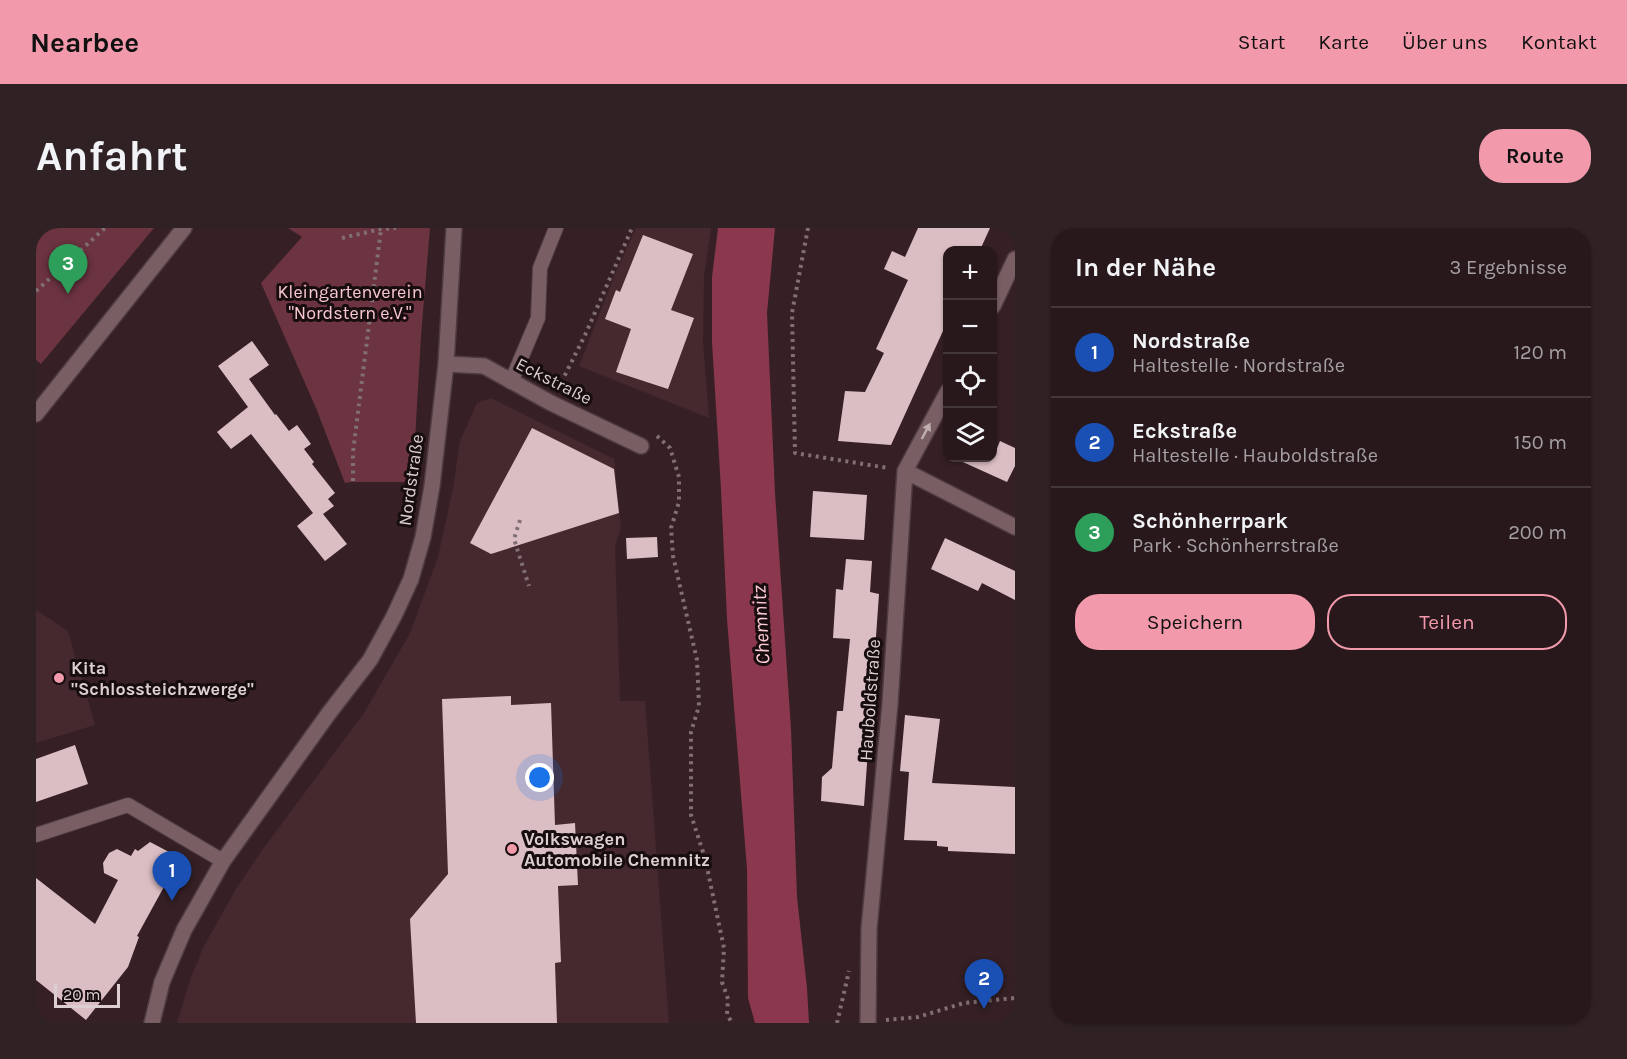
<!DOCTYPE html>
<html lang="de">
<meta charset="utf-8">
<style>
body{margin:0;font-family:Karla,sans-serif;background:#302125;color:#f1f3f6}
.controls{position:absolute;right:18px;top:18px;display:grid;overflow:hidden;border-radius:12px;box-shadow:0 2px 4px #0004}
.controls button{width:54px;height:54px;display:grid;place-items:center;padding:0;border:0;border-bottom:2px solid #44373b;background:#28181c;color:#f1f3f6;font:30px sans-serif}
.scale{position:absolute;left:18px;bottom:15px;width:66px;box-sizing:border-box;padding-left:6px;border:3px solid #ddced1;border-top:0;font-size:16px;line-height:21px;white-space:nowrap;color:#ddced1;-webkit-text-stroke:4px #170d0f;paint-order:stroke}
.you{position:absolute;left:504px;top:550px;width:21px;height:21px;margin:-15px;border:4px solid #fff;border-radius:50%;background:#1a73e8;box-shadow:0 0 0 9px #1a73e833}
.badge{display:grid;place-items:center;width:39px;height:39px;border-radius:50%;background:#f29aac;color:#fff;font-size:20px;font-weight:700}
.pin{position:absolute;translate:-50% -50px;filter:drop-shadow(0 2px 3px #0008)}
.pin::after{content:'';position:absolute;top:32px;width:21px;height:18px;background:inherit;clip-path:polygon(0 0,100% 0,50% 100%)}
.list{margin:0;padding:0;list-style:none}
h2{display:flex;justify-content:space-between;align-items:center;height:78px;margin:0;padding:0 24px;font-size:26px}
h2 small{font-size:20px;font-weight:400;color:#a5a0a3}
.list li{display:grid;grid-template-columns:39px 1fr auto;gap:18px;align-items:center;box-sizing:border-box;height:90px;padding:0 24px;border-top:2px solid #44373b}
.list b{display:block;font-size:22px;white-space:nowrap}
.list p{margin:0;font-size:20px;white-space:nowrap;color:#a5a0a3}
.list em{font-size:20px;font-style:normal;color:#a5a0a3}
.actions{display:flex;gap:12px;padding:18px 24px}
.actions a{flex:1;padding:14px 0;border:2px solid #f29aac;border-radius:24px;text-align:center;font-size:21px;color:#f29aac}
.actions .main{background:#f29aac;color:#111}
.icon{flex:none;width:33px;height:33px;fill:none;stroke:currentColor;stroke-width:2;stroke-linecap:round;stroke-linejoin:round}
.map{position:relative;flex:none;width:979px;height:795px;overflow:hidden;border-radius:24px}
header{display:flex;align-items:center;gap:36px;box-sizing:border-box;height:84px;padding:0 30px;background:#f29aac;color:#111}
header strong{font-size:28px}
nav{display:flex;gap:33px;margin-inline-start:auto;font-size:21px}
.intro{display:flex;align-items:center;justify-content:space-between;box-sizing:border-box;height:144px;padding:0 36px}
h1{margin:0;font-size:42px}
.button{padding:15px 27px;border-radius:24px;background:#f29aac;color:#111;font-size:21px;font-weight:700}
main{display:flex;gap:36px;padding:0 36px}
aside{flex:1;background:#28181c;border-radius:24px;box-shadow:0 2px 4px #0004}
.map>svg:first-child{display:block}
.built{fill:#45292f}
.green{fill:#6c3341}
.water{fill:#8b384e}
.building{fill:#dbbec3}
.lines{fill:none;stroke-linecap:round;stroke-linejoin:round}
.service-casing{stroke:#4e3c41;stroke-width:16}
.minor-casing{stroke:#4e3c41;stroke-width:18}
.secondary-casing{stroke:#4e3c41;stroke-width:18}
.path{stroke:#826f74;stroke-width:4;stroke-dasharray:3 4.5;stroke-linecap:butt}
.service{stroke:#795f64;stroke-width:14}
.minor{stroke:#795f64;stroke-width:15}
.secondary{stroke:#795f64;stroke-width:15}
.oneway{fill:#bfadb0}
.poi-dot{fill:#f29aac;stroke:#170d0f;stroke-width:2}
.labels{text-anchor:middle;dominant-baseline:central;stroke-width:6;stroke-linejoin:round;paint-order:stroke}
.park-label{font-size:18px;fill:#f9c7d0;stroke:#170d0f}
.street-label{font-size:18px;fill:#ddced1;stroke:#170d0f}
.poi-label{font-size:18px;font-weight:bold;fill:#ddced1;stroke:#170d0f;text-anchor:start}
.water-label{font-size:20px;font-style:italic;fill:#fdcbd3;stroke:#170d0f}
</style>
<header>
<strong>Nearbee</strong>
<nav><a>Start</a><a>Karte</a><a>Über uns</a><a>Kontakt</a></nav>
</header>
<div class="intro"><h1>Anfahrt</h1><a class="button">Route</a></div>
<main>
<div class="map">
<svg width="979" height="795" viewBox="0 0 979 795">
<rect width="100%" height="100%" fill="#362025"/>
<path class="built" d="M600 0H675L668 49 667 114 673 190 543 138 579 46Z
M455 170 578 231 585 300 579 318 584 473H609L633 795H141L155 749 169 716 200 661 227 621 328 485 374 405 402 329 417 260 424 213 441 175Z
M0 382 32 403 59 497 0 515Z"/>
<path class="green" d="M0 0H118L5 136 0 132Z
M252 0H394L385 108 378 229 374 254H315L309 255 280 180 225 55 266 9Z"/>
<path class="water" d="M682 0H739L731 85 739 265 755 501 761 669 771 760 773 795H719L712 770 711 641 691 391 685 261 676 114V49Z"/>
<path class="building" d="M882 0H954L944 22H912V92L855 217 802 213 809 163 829 164 848 125 840 121 872 52 848 41 856 23 869 29Z
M607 7 657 26 635 82 658 90 632 161 580 144 595 101 569 91 580 62 584 64Z
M216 113 233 137 213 151 239 187 240 186 253 203 261 197 275 216 268 221 278 234 276 236 299 265 292 271 298 278 287 286 311 316 289 333 261 298 277 285 215 206 195 221 181 204 212 179 182 138Z
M496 200 578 241 583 285 455 326 434 315Z
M964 213 979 220V238L971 254 918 230H957Z
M777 263 831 267 828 312 774 309Z
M621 309 622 329 591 331 590 310Z
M909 310 979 343V372L946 355 942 363 895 341Z
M810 331 836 333 834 364 843 366 828 578 785 573 786 549 796 540 801 483H807L814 411 797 410 800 361 807 362Z
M475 468V477L515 475 519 597 539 595 542 657 522 658 525 734 519 735 521 795H380L374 691 412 646 406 471Z
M869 487 904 491 896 555 979 559V626L912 623V619L901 618V613L868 612 873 544 864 543Z
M39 517 52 556 0 574V531Z
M114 614 135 625V646L101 708 103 709 92 739 50 792 0 752V650L59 696 82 652 68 645 67 635 73 625 81 621 95 628 99 621 102 623Z"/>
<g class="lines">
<defs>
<path id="service" d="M475 154 502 90 504 40 520 0
M0 607 92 577 187 633"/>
<path id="minor" d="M957 78 979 31
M410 136 448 138 515 175 605 218
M0 186 148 0
M869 243 979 299
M832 795 833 701 854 476 869 243 912 163"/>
<path id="secondary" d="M116 795 126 754 148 702 187 633 293 485 334 432 358 388 375 351 387 309 396 258 410 136 418 0"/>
</defs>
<use href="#service" class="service-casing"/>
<use href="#minor" class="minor-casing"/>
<use href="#secondary" class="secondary-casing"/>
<path class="path" d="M772 0 756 85 759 225 852 240
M306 10 345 1 360 0
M0 63 69 0
M522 161 550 105 596 0
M621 208 634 220 643 249V274L635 300 637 328 661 432 663 478 655 504V587L669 630 688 720 686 754 692 771 691 786 696 795
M317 253V224L345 1
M484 292 478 311 493 358
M850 792 882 789 928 775 979 770
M801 795 813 743"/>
<use href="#service" class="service"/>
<use href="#minor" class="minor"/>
<use href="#secondary" class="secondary"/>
</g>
<defs><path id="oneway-solid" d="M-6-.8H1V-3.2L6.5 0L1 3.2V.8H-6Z" transform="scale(1.5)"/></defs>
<use class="oneway" href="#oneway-solid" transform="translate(890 203) rotate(-62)"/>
<g class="poi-dot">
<circle cx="23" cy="450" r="6"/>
<circle cx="476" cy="621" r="6"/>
</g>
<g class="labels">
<g class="park-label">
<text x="314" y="64">Kleingartenverein<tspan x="314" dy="21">"Nordstern e.V."</tspan></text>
</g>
<g class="street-label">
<text transform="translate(518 153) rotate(27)">Eckstraße</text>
<text transform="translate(375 252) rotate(-82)">Nordstraße</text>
<text transform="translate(834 472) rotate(-86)">Hauboldstraße</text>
</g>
<g class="poi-label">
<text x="35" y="440">Kita<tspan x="35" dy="21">"Schlossteichzwerge"</tspan></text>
<text x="488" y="611">Volkswagen<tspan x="488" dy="21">Automobile Chemnitz</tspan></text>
</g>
<g class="water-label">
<text transform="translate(725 397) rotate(-93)">Chemnitz</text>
</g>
</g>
</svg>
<div class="controls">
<button>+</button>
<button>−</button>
<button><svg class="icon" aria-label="locate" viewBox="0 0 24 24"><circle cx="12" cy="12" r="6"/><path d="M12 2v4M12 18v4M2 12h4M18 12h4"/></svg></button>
<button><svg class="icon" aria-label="layers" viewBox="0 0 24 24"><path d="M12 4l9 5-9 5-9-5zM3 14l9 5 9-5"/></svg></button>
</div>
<div class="scale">20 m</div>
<div class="you"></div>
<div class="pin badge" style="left:136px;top:673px;background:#1a4fb4">1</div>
<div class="pin badge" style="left:948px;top:781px;background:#1a4fb4">2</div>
<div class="pin badge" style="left:32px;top:66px;background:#2e9e5b">3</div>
</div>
<aside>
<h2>In der Nähe<small>3 Ergebnisse</small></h2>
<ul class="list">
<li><span class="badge" style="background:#1a4fb4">1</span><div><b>Nordstraße</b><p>Haltestelle · Nordstraße</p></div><em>120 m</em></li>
<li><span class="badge" style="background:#1a4fb4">2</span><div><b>Eckstraße</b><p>Haltestelle · Hauboldstraße</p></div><em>150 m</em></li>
<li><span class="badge" style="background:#2e9e5b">3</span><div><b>Schönherrpark</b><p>Park · Schönherrstraße</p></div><em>200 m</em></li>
</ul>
<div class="actions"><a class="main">Speichern</a><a>Teilen</a></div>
</aside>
</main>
